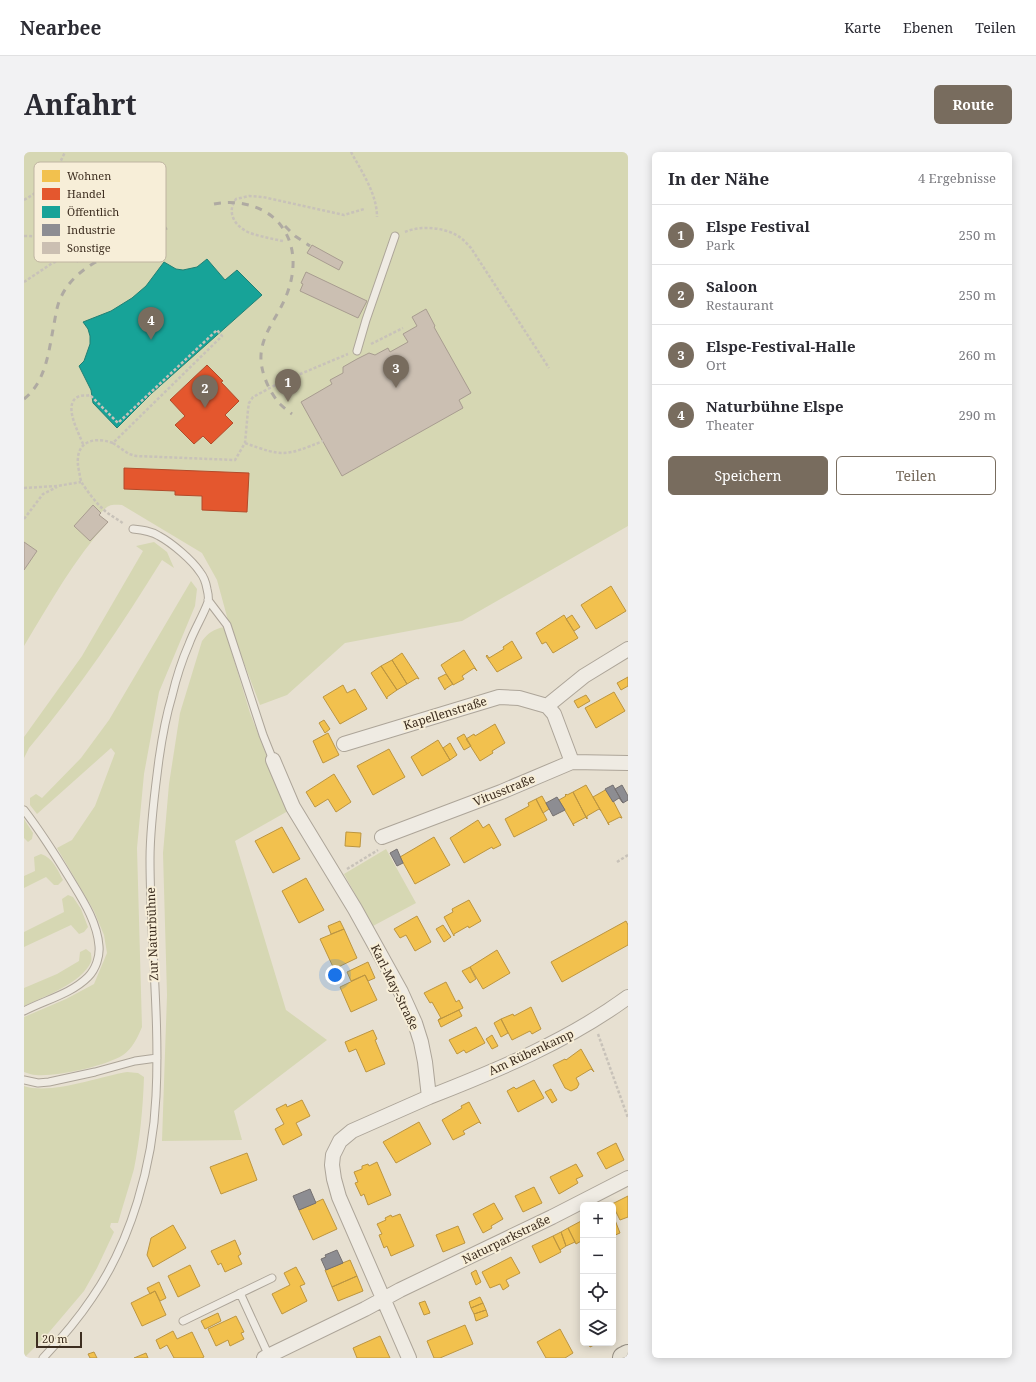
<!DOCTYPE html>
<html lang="de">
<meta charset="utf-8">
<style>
body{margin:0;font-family:"Noto Serif",serif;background:#f2f2f3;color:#2b2b33}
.controls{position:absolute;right:12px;bottom:12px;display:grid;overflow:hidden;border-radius:6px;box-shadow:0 2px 10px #0003}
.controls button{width:36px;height:36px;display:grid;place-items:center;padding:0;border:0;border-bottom:1px solid #e1e1e2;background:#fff;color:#2b2b33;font:20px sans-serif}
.scale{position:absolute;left:12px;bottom:10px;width:46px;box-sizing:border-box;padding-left:4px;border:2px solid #3d2e20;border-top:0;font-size:11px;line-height:14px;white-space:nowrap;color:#3d2e20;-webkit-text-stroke:3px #f7eed8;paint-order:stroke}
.you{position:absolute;left:311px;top:823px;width:14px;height:14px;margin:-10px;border:3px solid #fff;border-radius:50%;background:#1a73e8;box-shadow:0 0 0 6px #1a73e833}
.badge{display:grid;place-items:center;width:26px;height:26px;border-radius:50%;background:#786c5e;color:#fff;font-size:13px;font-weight:700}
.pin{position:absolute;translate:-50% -33px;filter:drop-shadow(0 1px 2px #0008)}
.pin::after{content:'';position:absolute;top:21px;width:14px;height:12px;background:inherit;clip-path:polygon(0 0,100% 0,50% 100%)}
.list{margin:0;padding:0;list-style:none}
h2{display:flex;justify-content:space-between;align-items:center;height:52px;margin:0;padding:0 16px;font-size:17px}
h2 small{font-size:13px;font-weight:400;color:#7c7c81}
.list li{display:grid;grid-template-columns:26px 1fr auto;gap:12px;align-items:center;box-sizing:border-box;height:60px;padding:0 16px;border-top:1px solid #e1e1e2}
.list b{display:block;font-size:15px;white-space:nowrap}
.list p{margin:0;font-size:13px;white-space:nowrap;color:#7c7c81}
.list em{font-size:13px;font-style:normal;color:#7c7c81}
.actions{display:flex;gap:8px;padding:12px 16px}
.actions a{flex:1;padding:9px 0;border:1px solid #786c5e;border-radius:6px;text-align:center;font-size:14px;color:#786c5e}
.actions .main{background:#786c5e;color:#fff}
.icon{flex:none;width:22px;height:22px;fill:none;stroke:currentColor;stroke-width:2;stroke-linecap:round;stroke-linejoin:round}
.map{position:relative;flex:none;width:604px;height:1206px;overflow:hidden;border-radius:6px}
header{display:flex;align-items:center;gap:24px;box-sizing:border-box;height:56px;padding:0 20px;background:#fff;border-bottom:1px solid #e1e1e2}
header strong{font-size:19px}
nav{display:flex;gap:22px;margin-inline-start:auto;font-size:14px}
.intro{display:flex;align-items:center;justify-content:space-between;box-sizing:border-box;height:96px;padding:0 24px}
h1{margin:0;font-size:28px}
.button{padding:10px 18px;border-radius:6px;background:#786c5e;color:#fff;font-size:14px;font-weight:700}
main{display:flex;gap:24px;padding:0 24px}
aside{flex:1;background:#fff;border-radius:6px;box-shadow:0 2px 10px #0003}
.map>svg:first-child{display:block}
.green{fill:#d6d7b3}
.homes{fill:#f2c14e;stroke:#bc9540}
.shops{fill:#e4572e;stroke:#b24b2a}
.public{fill:#17a398;stroke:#228074}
.industry{fill:#8d8d92;stroke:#757070}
.building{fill:#cbbfb2;stroke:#a89c90}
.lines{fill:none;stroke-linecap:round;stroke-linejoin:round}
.lane-casing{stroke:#ada599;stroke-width:9}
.street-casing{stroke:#ada599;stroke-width:16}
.primary-casing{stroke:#928b80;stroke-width:24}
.path{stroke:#c8c2b9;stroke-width:2.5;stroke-dasharray:3 2;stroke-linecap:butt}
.lane{stroke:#efebe3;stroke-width:7}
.street{stroke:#efebe3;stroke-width:14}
.primary{stroke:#e6e1d4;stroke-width:22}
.rail{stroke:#afaaa2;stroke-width:3;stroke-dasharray:7 7;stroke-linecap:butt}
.labels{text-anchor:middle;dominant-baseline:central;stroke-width:4;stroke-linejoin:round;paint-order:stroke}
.street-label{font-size:12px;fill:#3d2e20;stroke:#f7eed8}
.key{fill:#f7eed8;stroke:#bfb4a1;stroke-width:1}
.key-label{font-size:11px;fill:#3d2e20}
</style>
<header>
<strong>Nearbee</strong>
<nav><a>Karte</a><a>Ebenen</a><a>Teilen</a></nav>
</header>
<div class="intro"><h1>Anfahrt</h1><a class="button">Route</a></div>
<main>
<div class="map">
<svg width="604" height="1206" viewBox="0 0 604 1206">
<rect width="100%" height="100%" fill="#e7e0d1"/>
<path class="green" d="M0 0H604V374L438 469 321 491 263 543 236 553 205 472 193 428 178 401 98 353C85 352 84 353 75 363L84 370C50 407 26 451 0 494Z
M130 390 143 400 150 416 138 408C97 474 55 537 5 596L0 606V585L58 504 119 399 112 394Z
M167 429 173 437 171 454 135 540 120 622 113 696 118 875C114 885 108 897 99 903 82 914 32 925 12 923 8 923 4 921 0 920V865L42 847 70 832 83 801 80 783 70 759 33 696 48 688 71 654 91 601 87 596 13 662 6 653V646L12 642 18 646 57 606 85 568Z
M200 475 226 561 264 659 211 689 262 858 303 888 210 959 218 988 138 989 143 843 139 701 145 632 156 561 178 489C184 481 190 477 200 475Z
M0 667 9 681 8 687 4 690 0 686Z
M362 697 392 751 349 774 320 722Z
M17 702C29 706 33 717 39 728L34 733H30L22 725 0 736V724L11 719 10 705Z
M44 743 49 745 57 757 64 775 60 780 55 782 47 773 0 795V780L40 760 38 747Z
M62 797 67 801C67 803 68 807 67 810 58 831 19 845 0 854V836L33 822 55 809 56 800Z
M103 920 114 921 120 925C119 956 116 987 110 1017 105 1035 99 1053 94 1071H87L86 1075 90 1080 73 1116 60 1139 21 1185 0 1206V934C27 943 74 925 103 920Z"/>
<path class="homes" d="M587 434 602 459 572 477 557 453Z
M540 463 554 486 529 501 522 490 518 492 512 481Z
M548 463 556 475 550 479 542 467Z
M488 489 498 506 473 520 462 504 463 503 465 506 480 497 479 495Z
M440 498 453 519 450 516 438 524 440 527 429 533 417 513Z
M378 501 395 527 393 526 383 532 368 508Z
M368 508 383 532 373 538 357 514Z
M357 514 373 538 363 545V547L347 521Z
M422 522 429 532 421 537V538L414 526Z
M604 525V534L597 538 593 531Z
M319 533 323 541 331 537 343 557 316 572 299 545Z
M590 540 601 559 572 576 561 556Z
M562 543 566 549 554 556 550 549Z
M300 568 306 577 301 581 295 571Z
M471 572 481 591 468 599 469 601 456 609 442 587 450 582 451 584Z
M304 581 315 603 299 611 289 589Z
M440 582 447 594 440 598 433 586Z
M414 588 426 608 398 624 387 605Z
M426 591 433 603 426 608 419 596Z
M365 597 381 625 349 643 333 614Z
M310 622 327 650 312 660 304 647 291 655 282 640Z
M562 633 577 659 575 657 563 664V667L549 640Z
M583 637 598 666H597L596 665 584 671 585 673 569 645Z
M549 640 563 667 562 665 549 672 550 674 535 648 542 644 541 643 542 642 543 643Z
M518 644 525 657 519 661 512 647Z
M512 647 523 668 490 685 481 667 505 654 504 651Z
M454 668 459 676 465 672 477 693 469 697 468 695 440 711 426 686Z
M258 675 276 707 249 721 231 689Z
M322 680 337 681 336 695 321 694Z
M410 685 426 713 391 732 376 705Z
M282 726 300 758 275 771 258 739Z
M445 748 457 769 445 776 444 774 430 782V784L420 765 429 760 428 757Z
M393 764 407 790 391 799 382 783 376 786 370 777Z
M316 769 320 777 307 782 304 774Z
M602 769 604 773V793L538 830 527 810Z
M419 773 427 785 420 790 412 777Z
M320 777 333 806 310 817 296 787Z
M473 798 486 821 459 837 446 815Z
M344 810 351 826 344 829 341 823 327 829 323 820Z
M446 815 452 827 446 831 438 819Z
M341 823 353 848 327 860 316 835Z
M422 830 432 850 435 848 439 856 414 868 417 866 408 850 406 851 400 841Z
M507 855 517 877 508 882 506 879 488 888 477 867 489 862 490 864Z
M435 858 438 864 417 875 414 868Z
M477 867 484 881 477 885 470 871Z
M452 875 461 891 442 901 440 898 433 902 425 888Z
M349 878 353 887 351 888 361 912 342 920 332 897 325 900 321 890Z
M468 883 474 894 468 897 462 887Z
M557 897 570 920 567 917 552 926 555 932 553 936 547 939 541 936 529 913 541 907 542 908Z
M510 928 520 946 494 960 483 939 490 935 492 937Z
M527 937 533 948 528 951 521 940Z
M278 948 286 964 272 971 278 983 259 993 251 977 260 972 252 957 262 952 263 955Z
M445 950 457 972 455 970 439 979 441 982 429 988 418 968 438 956 437 954Z
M395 970 407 992 372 1011 359 990Z
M592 991 600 1008 582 1017 573 1001Z
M223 1001 233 1028 197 1042 186 1015Z
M353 1010 367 1043 344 1053 340 1042 337 1044 331 1031 334 1030 330 1020 338 1017V1014L344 1012 345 1014Z
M552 1012 559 1024 552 1027 554 1031 535 1042 526 1025Z
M510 1035 518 1051 499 1060 491 1044Z
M604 1044V1065L596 1068 588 1052Z
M299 1047 313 1077 289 1088 275 1058Z
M470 1051 479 1067 467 1074 468 1076 459 1081 449 1062Z
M376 1062 390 1094 367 1104 363 1094 360 1096 355 1083 358 1082 353 1072 362 1068 361 1066 367 1063 368 1065Z
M559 1068V1088L552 1092 544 1076Z
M591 1068 596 1081 589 1084V1069Z
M149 1073 162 1096 129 1115 123 1103 127 1086Z
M434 1074 441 1091 419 1100 412 1083Z
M544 1076 551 1090 542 1094 537 1080Z
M537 1080 542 1094 536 1098 529 1084Z
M529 1084 537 1100 516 1111 508 1094Z
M211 1088 217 1102 214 1104 218 1112 201 1120 197 1111 194 1113 187 1099Z
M487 1105 496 1121 482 1128 485 1134 479 1138 476 1132 466 1136 458 1120Z
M326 1108 333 1124 308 1135 301 1118Z
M166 1113 176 1134 154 1145 144 1124Z
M272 1115 281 1132 276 1134 283 1149 258 1162 248 1142 266 1133 260 1121Z
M452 1118 457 1130 452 1133 447 1121Z
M333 1124 339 1139 314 1149 308 1135Z
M135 1130 142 1146 136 1149 131 1139 126 1142 123 1136Z
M131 1139 142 1163 118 1174 107 1151Z
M456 1145 459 1151 447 1156 445 1150Z
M401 1149 406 1161 400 1163 395 1151Z
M459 1151 462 1158 450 1162 447 1156Z
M462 1158 464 1164 452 1169 450 1162Z
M194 1161 197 1169 181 1177 177 1169Z
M212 1164 220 1180 217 1181 220 1187 206 1194 204 1188 192 1194 184 1177Z
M441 1173 449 1192 416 1206H410L403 1189Z
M536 1177 549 1201 541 1206H522L513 1190Z
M149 1179 153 1187 168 1180 180 1205 178 1206H150L143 1193 136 1197 132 1188Z
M356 1184 366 1206H333L329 1196Z
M564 1191H574L566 1195Z
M70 1200 73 1206H66L64 1202Z
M122 1201 124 1206H110Z"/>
<path class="shops" d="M183 213 199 229 197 230 215 249 201 263 209 271 187 292 179 284 170 292 151 273 161 264 146 248Z
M100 316 225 321 223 360 178 358V344L151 343V339L100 337Z"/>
<path class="public" d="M183 107 201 128 213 118 238 143 128 241 93 276 69 251 67 238 55 214 60 209 66 192V184L64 177 59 170 87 159 108 146 122 134 140 110 152 117 159 118 173 115Z"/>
<path class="industry" d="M589 633 591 637 599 651 595 646 589 650 581 637Z
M598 633 604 644V648L599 651 591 637Z
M533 645 541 658 529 664 522 651Z
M373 697 379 711 373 714 366 701Z
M286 1037 292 1051 275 1058 269 1044Z
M313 1098 319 1111 302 1118 297 1107 302 1105 301 1103Z"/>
<path class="building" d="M288 93 319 110 315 118 283 101Z
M282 120 343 149 334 166 276 139 279 132 277 131Z
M402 157 411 174 410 175 447 241 435 248 439 256 318 324 277 250 308 232 306 228 319 221V215L333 207 345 201 351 203 364 196 366 200 384 190 379 182 393 174 388 165Z
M69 353 77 361 75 363 84 370 66 389 50 374Z
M0 390 13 399 0 418Z"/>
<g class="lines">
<defs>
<path id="lane" d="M333 199 342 168 371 84
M184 448 203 473 239 583 249 608
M0 658C17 680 32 704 46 727 58 747 73 769 75 794 76 804 72 817 64 825 47 842 21 848 0 859
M0 928 14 931 25 930 71 920 111 909 133 906
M216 1141 245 1204
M159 1169 248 1126
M19 1206C37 1187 54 1167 68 1146 107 1090 129 1012 132 944 136 865 126 786 126 707 126 673 131 639 135 607 138 586 142 564 148 544 152 527 158 508 165 492 170 478 179 464 184 450 185 446 184 441 183 437 182 431 180 425 176 420 168 408 148 391 135 384 127 379 118 378 109 377"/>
<path id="street" d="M523 554 530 562 548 610
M320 592 475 545 495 546 523 554 560 524 604 497
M249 608 269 655 331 757 377 840 391 871 397 890 401 910 405 945 328 979 316 989 309 1003 308 1013 310 1027 315 1045 385 1206
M358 685 477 640 548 610 604 611
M405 945C474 918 544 889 604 845
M240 1206 341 1157 376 1138 528 1065 604 1026"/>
<path id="primary" d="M600 1206 604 1204"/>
</defs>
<use href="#lane" class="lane-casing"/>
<use href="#street" class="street-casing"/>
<use href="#primary" class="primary-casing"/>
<path class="path" d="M327 0C338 20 353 42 353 65
M0 48C23 35 30 24 41 0
M381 80C397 73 424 75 438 87 441 89 444 93 447 96L525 216
M0 84C28 84 37 90 55 111
M259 89C249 87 239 85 229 82 213 77 201 62 212 47L225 44 239 45 320 63 340 57
M0 130 27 112 47 102
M347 192 379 176
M89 291 105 302 112 304 211 308 221 291 224 258 225 251 229 245 257 230 324 202
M221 291C259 305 262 304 299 289
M59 292C55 281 37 250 56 244 59 243 63 244 66 243L94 271 193 178 198 184 89 291C66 283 49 292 55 319 56 323 56 328 58 331 63 339 73 352 80 358 85 363 94 367 100 372
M0 336 33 334 57 330
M0 367 19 342 33 335
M593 710 604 703
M323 717 354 698
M574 882 604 966"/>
<use href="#lane" class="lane"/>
<use href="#street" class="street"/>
<use href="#primary" class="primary"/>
<path class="rail" d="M190 52C210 48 234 52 250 66 275 89 273 124 258 153 250 169 238 184 237 203 236 219 245 240 256 252 260 256 264 259 268 262
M261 74 271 84 286 94
M0 247C22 230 25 198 30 172 32 162 33 152 38 143 45 129 57 119 70 111L143 76"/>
</g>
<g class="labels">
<g class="street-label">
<text transform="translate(421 561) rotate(-17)">Kapellenstraße</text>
<text transform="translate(480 638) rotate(-22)">Vitusstraße</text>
<text transform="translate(128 782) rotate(-92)">Zur Naturbühne</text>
<text transform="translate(371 835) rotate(64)">Karl-May-Straße</text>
<text transform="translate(507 900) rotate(-25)">Am Rübenkamp</text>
<text transform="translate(482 1087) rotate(-26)">Naturparkstraße</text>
</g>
</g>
<rect x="10" y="10" width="132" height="100" rx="6" class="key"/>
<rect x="18" y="18" width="18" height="12" fill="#f2c14e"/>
<rect x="18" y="36" width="18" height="12" fill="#e4572e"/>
<rect x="18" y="54" width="18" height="12" fill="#17a398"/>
<rect x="18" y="72" width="18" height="12" fill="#8d8d92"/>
<rect x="18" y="90" width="18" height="12" fill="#cbbfb2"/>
<g class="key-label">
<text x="43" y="28">Wohnen</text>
<text x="43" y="46">Handel</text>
<text x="43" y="64">Öffentlich</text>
<text x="43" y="82">Industrie</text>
<text x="43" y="100">Sonstige</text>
</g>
</svg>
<div class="controls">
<button>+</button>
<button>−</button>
<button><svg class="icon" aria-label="locate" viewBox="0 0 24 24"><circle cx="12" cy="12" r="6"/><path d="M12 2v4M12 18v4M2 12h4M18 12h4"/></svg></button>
<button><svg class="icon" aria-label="layers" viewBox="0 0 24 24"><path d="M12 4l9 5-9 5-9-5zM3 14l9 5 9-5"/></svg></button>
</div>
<div class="scale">20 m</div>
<div class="you"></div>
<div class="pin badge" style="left:264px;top:250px">1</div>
<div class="pin badge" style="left:181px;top:256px">2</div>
<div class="pin badge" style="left:372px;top:236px">3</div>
<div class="pin badge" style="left:127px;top:188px">4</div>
</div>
<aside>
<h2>In der Nähe<small>4 Ergebnisse</small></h2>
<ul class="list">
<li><span class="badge">1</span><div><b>Elspe Festival</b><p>Park</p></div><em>250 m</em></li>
<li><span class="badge">2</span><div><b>Saloon</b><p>Restaurant</p></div><em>250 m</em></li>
<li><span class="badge">3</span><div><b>Elspe-Festival-Halle</b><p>Ort</p></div><em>260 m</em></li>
<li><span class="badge">4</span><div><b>Naturbühne Elspe</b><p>Theater</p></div><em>290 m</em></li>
</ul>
<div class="actions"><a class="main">Speichern</a><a>Teilen</a></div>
</aside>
</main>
